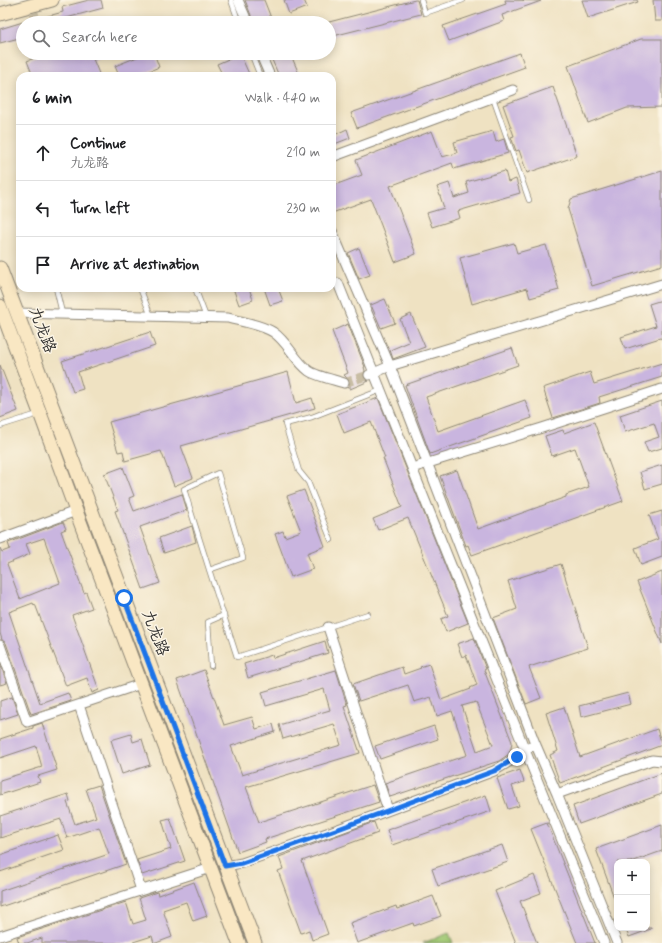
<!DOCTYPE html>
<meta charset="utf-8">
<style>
body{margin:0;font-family:Mynerve,"LXGW WenKai TC",sans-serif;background:#f6f6f6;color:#202124}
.controls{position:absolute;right:12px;bottom:12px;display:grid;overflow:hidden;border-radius:8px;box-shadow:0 2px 10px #0003}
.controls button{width:36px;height:36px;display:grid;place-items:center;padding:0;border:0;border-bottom:1px solid #e0e0e0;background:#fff;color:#202124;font:20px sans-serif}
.stop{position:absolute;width:12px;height:12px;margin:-9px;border:3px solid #1a73e8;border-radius:50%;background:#fff}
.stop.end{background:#1a73e8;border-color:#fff;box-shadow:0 1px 4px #0008}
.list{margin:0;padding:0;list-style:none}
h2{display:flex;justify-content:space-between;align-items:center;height:52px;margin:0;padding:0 16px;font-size:17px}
h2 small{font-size:13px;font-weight:400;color:#757577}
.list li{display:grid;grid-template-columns:26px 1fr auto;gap:12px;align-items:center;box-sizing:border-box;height:56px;padding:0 16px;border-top:1px solid #e0e0e0}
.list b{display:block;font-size:15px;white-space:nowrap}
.list p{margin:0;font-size:13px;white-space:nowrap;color:#757577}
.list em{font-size:13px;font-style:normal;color:#757577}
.icon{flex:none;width:22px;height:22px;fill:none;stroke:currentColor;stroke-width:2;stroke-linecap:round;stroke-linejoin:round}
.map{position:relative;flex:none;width:662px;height:943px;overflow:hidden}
.search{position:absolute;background:#fff;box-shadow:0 2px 10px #0003;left:16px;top:16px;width:320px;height:44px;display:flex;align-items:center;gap:10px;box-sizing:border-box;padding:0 14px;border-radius:22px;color:#757577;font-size:15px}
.panel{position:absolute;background:#fff;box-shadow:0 2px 10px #0003;left:16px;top:72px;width:320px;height:220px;border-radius:12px}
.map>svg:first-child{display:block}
.green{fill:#9fc772;stroke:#65794e}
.building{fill:#c9b5df;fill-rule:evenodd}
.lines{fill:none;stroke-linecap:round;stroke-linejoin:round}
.street-tunnel{stroke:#c8bda4;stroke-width:9;stroke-dasharray:9 4.5;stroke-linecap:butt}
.lane-casing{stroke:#8d8676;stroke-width:6}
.street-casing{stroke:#8d8676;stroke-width:11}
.secondary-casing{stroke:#8d8676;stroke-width:15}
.lane{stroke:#fff;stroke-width:4.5}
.street{stroke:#fff;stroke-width:9}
.secondary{stroke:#f9e7c3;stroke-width:13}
.route{stroke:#1a73e8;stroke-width:5}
.labels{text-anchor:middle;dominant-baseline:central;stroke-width:3;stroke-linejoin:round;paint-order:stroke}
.street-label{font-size:16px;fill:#2b2b2b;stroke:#fcf5e5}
</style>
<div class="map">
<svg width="662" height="943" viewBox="0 0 662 943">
<rect width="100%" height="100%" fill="#fcf5e5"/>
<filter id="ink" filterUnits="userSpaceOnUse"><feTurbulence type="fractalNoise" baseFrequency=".025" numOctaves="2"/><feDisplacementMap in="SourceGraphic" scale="8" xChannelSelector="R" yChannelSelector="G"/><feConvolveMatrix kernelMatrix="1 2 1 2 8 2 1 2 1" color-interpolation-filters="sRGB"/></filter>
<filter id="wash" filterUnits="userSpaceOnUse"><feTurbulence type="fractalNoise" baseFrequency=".012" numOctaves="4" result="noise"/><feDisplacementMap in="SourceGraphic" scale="16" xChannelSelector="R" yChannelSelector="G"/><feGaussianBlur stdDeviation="0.9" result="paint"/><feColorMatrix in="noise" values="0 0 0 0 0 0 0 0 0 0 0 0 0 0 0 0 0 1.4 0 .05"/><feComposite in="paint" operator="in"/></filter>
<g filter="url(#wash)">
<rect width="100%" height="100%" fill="#efe2c2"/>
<path class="green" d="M449 933 453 943H423Z"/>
<g id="blocks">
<path class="building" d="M89 0H101L103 8 59 20 60 23H30V21L63 12 62 7Z
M245 0H264L273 23H254Z
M284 0H304L307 7 289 14Z
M415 0H417L421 14 329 37V22Z
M505 0 541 1 502 15 504 21 449 41 443 26 506 4Z
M582 0H637L638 2 588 18Z
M653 0H662V21H655Z
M23 22V37L0 43V29Z
M641 39H662V107L627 108 588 123 568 66Z
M46 53H107L93 59 100 76H33L27 61Z
M147 53H154L159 67 138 76H119L115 66Z
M269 53H290L300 76H279Z
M520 53 525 67 357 128 351 113Z
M240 54 250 76H223L217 64Z
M553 87 577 156 527 173 519 150 516 151 511 137 514 136 503 105Z
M347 129 350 138 332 145V136Z
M432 131 442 157 457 153 454 142 493 131 496 142 504 139 508 153 454 169 452 163 390 186 416 254 395 262 371 199 332 213V186L362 175 356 160Z
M505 171 508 182 516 179 520 193 458 211 460 218 432 227 427 213 444 208 437 187 449 183 454 198 469 193 466 182Z
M662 171V265L592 286 568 209 571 199Z
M514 243 517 253 546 245 559 290 530 298 527 288 472 304 460 258Z
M359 248 370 275 359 279 348 253Z
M233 288H249L253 300 239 305Z
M264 288H278L283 301 270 305Z
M385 299 395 323 381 328 371 305Z
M662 300V339L660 338 625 349 621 337 656 326 649 304Z
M411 314 425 347 393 359 390 350 409 342 400 319Z
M348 324 365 367H364L365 371 363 374V377L366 380 369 381 350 389V381L344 375 348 373 332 331Z
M150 332 155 346 78 372 83 389 73 392 62 361Z
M512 348 518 365 426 397 438 431 525 400 532 418 430 454 405 385Z
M662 363V377L599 397 600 403 553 418 543 388 590 372 594 384Z
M0 365 18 411 0 418Z
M288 372 296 403 312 398 315 408 181 446 193 478 174 486 161 451 125 461 123 451 118 452 109 422Z
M378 398 468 623 446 632 441 619 448 616 408 518 378 530 373 519 402 507 383 458H385L371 422 344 433 337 414Z
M662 401V448L648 452 644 442 659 437 654 423 625 432 620 415Z
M594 422 623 501 472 555 468 545 466 546 440 476 457 470 478 529 566 497V495L589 487 575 448 552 456 545 436 563 430 564 433Z
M662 465V484L645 489 640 472Z
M123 467 134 496 129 498 134 511 182 494 187 510 140 527 160 583 143 589 115 511 118 510 104 474Z
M304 490 325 546 307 553 313 569 291 577 275 534 283 531 285 537 301 531 287 496Z
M662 511V557L641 565 635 548 658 539 649 515Z
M63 522 66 529 61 531 84 593 86 592 92 608 72 615 99 690 92 693 87 678 66 686 35 604 34 605 33 603 9 612 40 703 68 693 71 701 31 714 6 643 2 640 0 633V548L2 552 10 549 8 543ZM44 538 60 583 20 599 7 564 30 554 26 544Z
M192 526 196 542 164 553 159 538Z
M561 564 588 648 529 667 541 698 526 704 493 618 517 609 508 581Z
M662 572V644L637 582Z
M474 638 486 669 484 670 512 742 511 748 509 754 499 761 390 797 385 783 467 755 452 711 437 716 431 697 414 702 408 685 359 701 353 684 402 667 404 674 421 668 420 667 429 664 441 700 471 689 470 688 477 685 466 655 462 657 457 644ZM476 702 493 745 477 751 462 706Z
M325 641 328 653 248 678 244 664 272 655 273 658Z
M0 663 7 683 0 685Z
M204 670 224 725 252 717 256 729 273 724 275 732 231 746 242 775 341 745 334 724 283 739 279 725 330 710 324 689 266 706 262 692 336 670 347 705 344 706 360 753 246 787 259 822 373 785 379 802 265 839 266 842 238 852 177 680Z
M628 693 631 704 581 717 579 706Z
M12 697 18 714 0 720V701Z
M564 707 580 757 657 729 662 745 560 783 550 755 558 751 546 713Z
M42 723 57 770 38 776 40 782 0 795V780L42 767 36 746 0 758V739L33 728V726Z
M434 726 438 739 380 759 375 746Z
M131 734 133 742 142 739 150 765 122 774 111 740Z
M520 770 524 782 512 786 519 806 508 809 497 778Z
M662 773V794L579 824 573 806Z
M99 785 126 864 0 907V891L109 854 99 827 67 838 61 819 0 838V816L68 794 70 801 67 802 75 824 96 817 86 789Z
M486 795 491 811 392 845 387 830Z
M170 818 185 861 142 875 137 860 171 849 162 820Z
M374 822 378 833 302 861 328 934 312 940 309 930 301 933 278 871 283 869 279 857Z
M547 823 595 943H577L531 829Z
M662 825V851L631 862H617L616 903 596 849Z
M58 835 64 850 0 872V855Z
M502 845 508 862 438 886 432 869Z
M534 875 541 893 520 901 537 943H516L495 891Z
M194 882 207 916 193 921 186 902 163 910 172 937 156 943H154L152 936 130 943H42V938L27 943H19L17 937 126 902 133 924 146 920 139 898 157 892 158 895Z
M433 896 441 916 414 926 413 923 357 943 350 923 396 906 397 909Z
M625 928H651V929L629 937Z"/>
</g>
</g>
<g filter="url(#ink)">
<use href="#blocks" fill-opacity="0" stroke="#8d8676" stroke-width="1"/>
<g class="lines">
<path class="street-tunnel" d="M30 0 35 16
M344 383 369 375"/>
<defs>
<path id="lane" d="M231 0 239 23
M421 0 425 13 463 0
M251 53 260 76
M493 98 529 200
M56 288 62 313
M140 288 151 316
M195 288 206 317
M0 426 38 414
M331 540 308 482 299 471 285 424 312 417 381 390
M209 570 243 558 218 473 184 489C201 545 219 601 237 657L368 614
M211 666 208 622 224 615"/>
<path id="street" d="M238 0 248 23
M260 53 270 76
M332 157 513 90
M332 231 390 366 535 743 557 794 617 943
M338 283 525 750 604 943
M17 313 228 318C242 322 260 324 273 332 288 342 294 360 309 371 316 376 335 380 344 383
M369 375 390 366 662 284
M412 468 542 428 662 389
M0 539 76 511
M328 627 388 810
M0 645 27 722 141 684
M79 705 141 890
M557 794 652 760 662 761
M225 866 242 863 341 828 494 771 517 757 530 747
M0 936 211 868"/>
<path id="secondary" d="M0 14 52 0
M0 268 255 943
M0 306 40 413 76 511 239 943"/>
</defs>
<use href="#lane" class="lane-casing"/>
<use href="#street" class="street-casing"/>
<use href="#secondary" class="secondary-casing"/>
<use href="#lane" class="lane"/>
<use href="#street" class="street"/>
<use href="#secondary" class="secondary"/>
</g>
</g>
<g class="lines" filter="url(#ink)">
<path class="route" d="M124 598 225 866 242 863 341 828 494 771 517 757"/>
</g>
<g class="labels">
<g class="street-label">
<text transform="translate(42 330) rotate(69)">九龙路</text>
<text transform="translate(155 633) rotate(69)">九龙路</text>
</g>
</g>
</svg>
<div class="controls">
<button>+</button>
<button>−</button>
</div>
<div class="stop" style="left:124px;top:598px"></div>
<div class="stop end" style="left:517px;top:757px"></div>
<div class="search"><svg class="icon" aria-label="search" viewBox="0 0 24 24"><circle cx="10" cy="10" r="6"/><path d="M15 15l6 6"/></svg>Search here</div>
<section class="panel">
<h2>6 min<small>Walk · 440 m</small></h2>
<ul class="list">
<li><svg class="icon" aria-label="ahead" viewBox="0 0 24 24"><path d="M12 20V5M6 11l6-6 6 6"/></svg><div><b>Continue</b><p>九龙路</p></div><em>210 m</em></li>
<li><svg class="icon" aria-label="left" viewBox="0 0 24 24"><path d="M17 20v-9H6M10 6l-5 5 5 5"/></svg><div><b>Turn left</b></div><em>230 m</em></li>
<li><svg class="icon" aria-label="arrive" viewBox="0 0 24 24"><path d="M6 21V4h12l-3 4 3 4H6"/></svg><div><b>Arrive at destination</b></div></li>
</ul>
</section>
</div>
